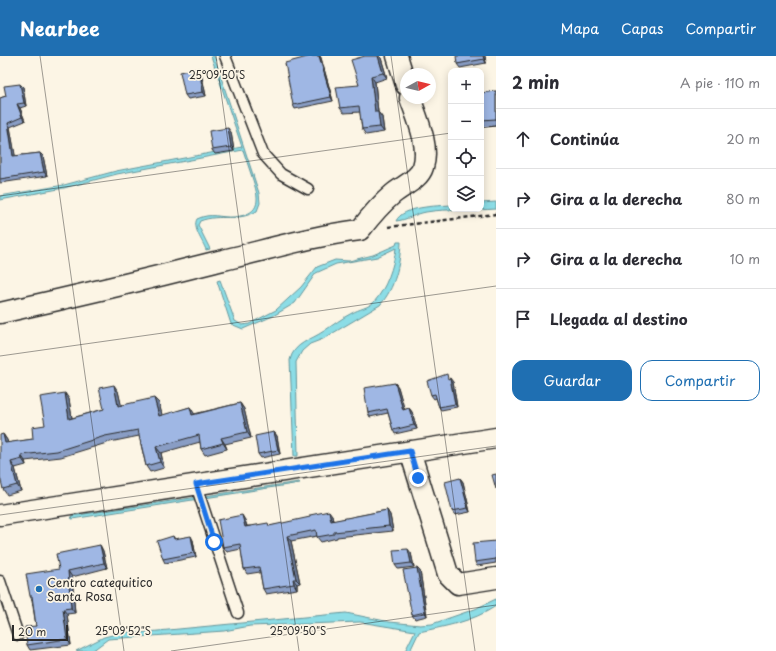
<!DOCTYPE html>
<html lang="es">
<meta charset="utf-8">
<style>
body{margin:0;font-family:"Playpen Sans",sans-serif;background:#f7f7f7;color:#2b2b33}
.controls{position:absolute;right:12px;top:12px;display:grid;overflow:hidden;border-radius:8px;box-shadow:0 2px 10px #0003}
.controls button{width:36px;height:36px;display:grid;place-items:center;padding:0;border:0;border-bottom:1px solid #e1e1e2;background:#fff;color:#2b2b33;font:20px sans-serif}
.compass{position:absolute;left:400px;top:12px;width:36px;height:36px;border-radius:50%;background:#fff;box-shadow:0 2px 10px #0003;rotate:82deg}
.scale{position:absolute;left:12px;bottom:10px;width:56px;box-sizing:border-box;padding-left:4px;border:2px solid #2b2b2b;border-top:0;font-size:11px;line-height:14px;white-space:nowrap;color:#2b2b2b;-webkit-text-stroke:3px #fcf5e5;paint-order:stroke}
.stop{position:absolute;width:12px;height:12px;margin:-9px;border:3px solid #1a73e8;border-radius:50%;background:#fff}
.stop.end{background:#1a73e8;border-color:#fff;box-shadow:0 1px 4px #0008}
.list{margin:0;padding:0;list-style:none}
h2{display:flex;justify-content:space-between;align-items:center;height:52px;margin:0;padding:0 16px;font-size:17px}
h2 small{font-size:13px;font-weight:400;color:#7c7c81}
.list li{display:grid;grid-template-columns:26px 1fr auto;gap:12px;align-items:center;box-sizing:border-box;height:60px;padding:0 16px;border-top:1px solid #e1e1e2}
.list b{display:block;font-size:15px;white-space:nowrap}
.list em{font-size:13px;font-style:normal;color:#7c7c81}
.actions{display:flex;gap:8px;padding:12px 16px}
.actions a{flex:1;padding:9px 0;border:1px solid #1f6fb2;border-radius:12px;text-align:center;font-size:14px;color:#1f6fb2}
.actions .main{background:#1f6fb2;color:#fff}
.icon{flex:none;width:22px;height:22px;fill:none;stroke:currentColor;stroke-width:2;stroke-linecap:round;stroke-linejoin:round}
.map{position:relative;flex:none;width:496px;height:595px;overflow:hidden}
header{display:flex;align-items:center;gap:24px;box-sizing:border-box;height:56px;padding:0 20px;background:#1f6fb2;color:#fff}
header strong{font-size:19px}
nav{display:flex;gap:22px;margin-inline-start:auto;font-size:14px}
main{display:flex}
aside{flex:1;background:#fff}
.map>svg:first-child{display:block}
.water{fill:#8cdde6;stroke:#65969b}
.lines{fill:none;stroke-linecap:round;stroke-linejoin:round}
.service-casing{stroke:#2b2b2b;stroke-width:13}
.minor-casing{stroke:#2b2b2b;stroke-width:23}
.path{stroke:#2b2b2b;stroke-width:2.5;stroke-dasharray:4 3;stroke-linecap:butt}
.service{stroke:#fcf5e5;stroke-width:10}
.minor{stroke:#fcf5e5;stroke-width:20}
.wall{fill:#899dc4;stroke:#2b2b2b}
.shaded-wall{fill:#6f80a0;stroke:#2b2b2b}
.building{fill:#9fb7e4;stroke:#2b2b2b}
.route{stroke:#1a73e8;stroke-width:5}
.ticks{fill:none;stroke:#2b2b2b;stroke-width:1;stroke-opacity:0.45}
.poi-dot{fill:#1f6fb2;stroke:#fcf5e5;stroke-width:1.5}
.labels{text-anchor:middle;dominant-baseline:central;stroke-width:3.5;stroke-linejoin:round;paint-order:stroke}
.poi-label{font-size:12px;fill:#2b2b2b;stroke:#fcf5e5;text-anchor:start}
.ticks-label{font-size:10px;text-anchor:middle;fill:#2b2b2b;stroke:#fcf5e5;stroke-width:3.5;stroke-linejoin:round;paint-order:stroke}
</style>
<header>
<strong>Nearbee</strong>
<nav><a>Mapa</a><a>Capas</a><a>Compartir</a></nav>
</header>
<main>
<div class="map">
<svg width="496" height="595" viewBox="0 0 496 595">
<rect width="100%" height="100%" fill="#fcf5e5"/>
<filter id="ink" filterUnits="userSpaceOnUse"><feTurbulence type="fractalNoise" baseFrequency=".025" numOctaves="2"/><feDisplacementMap in="SourceGraphic" scale="8" xChannelSelector="R" yChannelSelector="G"/><feConvolveMatrix kernelMatrix="1 2 1 2 8 2 1 2 1" color-interpolation-filters="sRGB"/></filter>
<g filter="url(#ink)">
<path class="water" d="M211 0H214L259 137 260 147 257 155C236 167 221 157 200 165L198 169 210 193 206 194C203 185 192 172 197 163 212 156 219 162 234 161 263 158 259 142 252 121 249 112 246 103 243 94L117 118 64 132 0 144V140L64 129 116 115 242 91Z
M496 146V153C473 155 449 152 426 156 415 158 407 164 396 165 403 150 437 150 451 149V153H481V147Z
M397 186H401C400 209 395 232 380 249L323 283 310 288 302 295 296 306 298 400H294L290 304C294 287 311 284 324 275 333 269 342 262 352 257 359 253 368 252 374 246 386 233 394 210 396 192L377 201 336 208 316 217 295 247 273 260 243 273 231 268 217 225 220 224 235 265 242 269 249 268 276 254 301 231 317 211 335 204 349 205 373 199 396 189Z
M299 426 300 427 72 463 71 460Z
M496 543V550C472 566 446 570 419 576L410 595H405L415 575 360 566 250 570 224 575 108 583 92 595H76L104 581 125 576 137 577 346 557 390 566 420 569 432 568 475 553Z"/>
<g class="lines">
<defs>
<path id="service" d="M225 0 263 98 281 118 308 133
M196 429 238 557
M0 525 18 579"/>
<path id="minor" d="M397 0 406 29
M0 257C72 241 144 224 215 206 263 195 311 180 360 174 370 161 381 148 393 138 402 130 419 124 423 111 430 90 417 62 410 42
M410 395 448 518 458 528 496 522
M0 459 496 382"/>
</defs>
<use href="#service" class="service-casing"/>
<use href="#minor" class="minor-casing"/>
<path class="path" d="M388 171 496 158"/>
<use href="#service" class="service"/>
<use href="#minor" class="minor"/>
</g>
<path class="wall" d="M311 0H320L321 2 333 45 295 53 293 49Z
M485 0 486 7 460 12 457 8Z
M381 2 387 22 375 26 378 56 382 61 384 76 366 79 362 73 360 56 344 57 340 52Z
M199 12 201 16 206 40 188 43 185 39Z
M20 28 23 31 26 50 20 52 25 65 10 71 15 100 40 97 43 100 47 120 0 127V42L6 40Z
M496 35V70L481 71V37Z
M231 76 234 95 215 98 212 94Z
M453 326 457 351 441 354 439 351 436 342 434 343 431 339Z
M395 327 398 331 404 354 409 352 412 356 417 373 395 378 393 374 388 357 370 361 368 357Z
M118 335 121 349 159 347 162 360 190 351 194 358 240 347 244 353 251 382 225 388 227 393 205 399 201 393 200 386 161 397 164 412 150 416 146 410 139 380 110 386 61 401 25 405 26 409 15 412 21 435 7 439 3 433V378L7 384 8 387 33 383 69 343 72 362 104 353Z
M274 376 277 380 280 398 261 402 258 398Z
M460 422 463 426 470 456 455 459 452 455Z
M387 454 390 459 393 475 337 481V482L321 486 317 481V480L291 485 300 527 297 528V533L266 538 263 533 260 516 247 518 244 513 241 493 227 496 223 491 245 464 247 470H270L332 459 333 465Z
M173 480 175 483 193 484 196 501 165 507 163 503Z
M496 485V507L477 510 475 506Z
M100 489 103 495 107 512 72 521 75 557 67 558 71 589 30 594 27 589 36 570 32 544 30 540 59 513Z
M411 497 414 511 398 513 395 509Z
M417 512 420 515 427 560 415 563 412 559Z"/>
<path class="shaded-wall" d="M319 0H320L321 2 333 45 331 41Z
M378 0H379L381 2 387 22 383 17Z
M483 0H485L486 7 484 3Z
M199 12 201 16 206 40 203 36Z
M371 20 375 26 378 56 382 61 384 76 380 71 375 56Z
M20 28 23 31 26 50 24 47Z
M17 48 20 52 25 65 22 61Z
M8 67 10 71 16 104 13 100Z
M228 72 231 76 234 95 231 91Z
M40 97 43 100 47 120 44 116Z
M450 322 453 326 457 351 455 348Z
M395 327 398 331 406 358 403 354Z
M114 329 118 335 123 356 118 350Z
M65 337 69 343 73 369 69 363Z
M154 342 159 347 164 366 159 360Z
M240 347 244 353 251 382 247 376Z
M190 351 194 357 196 365 192 359Z
M409 352 412 356 417 373 414 369Z
M274 376 277 380 280 398 278 394Z
M3 378 7 384 9 393 5 387Z
M221 382 225 388 227 393 223 387Z
M156 391 161 397 164 412 160 406Z
M21 399 25 405 26 409 22 403Z
M11 406 15 412 21 435 17 429Z
M460 422 463 426 470 456 468 452Z
M387 454 390 459 393 475 389 470Z
M329 455 332 459 334 470 331 465Z
M242 459 245 464 248 475 245 471Z
M191 480 193 484 196 501 194 497Z
M287 480 291 485 300 527 296 523Z
M100 489 103 495 107 512 104 507Z
M408 493 411 497 414 511 411 507Z
M417 512 420 515 427 560 425 556Z
M68 515 72 521 75 557 71 552Z
M293 523 297 528V533L294 528Z
M63 553 67 558 71 589 67 583Z"/>
<path class="building" d="M311 0H319L331 41 293 49 285 7Z
M365 0H378L383 17 371 20 375 56H378L380 71 362 73 359 50 340 52 336 31 359 29 351 4Z
M456 0H483L484 3 457 8Z
M199 12 203 36 185 39 180 16Z
M20 28 24 47 17 48 22 61 8 67 13 100 40 97 44 116 0 123V42L6 40 4 30Z
M496 35V63L481 64V37Z
M228 72 231 91 212 94 209 75Z
M447 318 448 323 450 322 455 348 439 351 435 338 431 339 427 325Z
M395 327 403 354 409 352 414 369 393 374 387 353 368 357 364 332Z
M114 329 118 350 154 342 159 360 190 351 192 359 240 347 247 376 221 382 223 387 201 393 199 379 156 391 160 406 146 410 138 374 105 380 57 395 21 399 22 403 11 406 17 429 3 433 0 421V379L3 378 5 387 33 383 32 371 45 369 40 341 65 337 69 363 104 353 99 332Z
M274 376 278 394 258 398 255 380Z
M496 418V433L492 419Z
M460 422 468 452 452 455 445 426Z
M387 454 389 470 334 476V478L317 481 316 474 287 480 296 523H293L294 528 263 533 259 511 244 513 240 488 223 491 218 464 242 459 245 471 268 467 269 470 310 461V459L329 455 331 465Z
M173 480 174 483 191 480 194 497 163 503 157 485Z
M496 485V503L475 506 473 487Z
M100 489 104 507 68 515 71 552 63 553 67 583 27 589 25 571 36 570 32 540H30L26 518 59 513 56 498Z
M408 493 411 507 395 509 393 494Z
M417 512 425 556 412 559 403 514Z"/>
</g>
<g class="lines" filter="url(#ink)">
<path class="route" d="M214 486 196 428 410 395 418 422"/>
</g>
<path class="ticks" d="M40 0 124 595M216 0 299 595M391 0 475 595M481 72 496 70M0 140 451 77M0 300 496 230M0 459 496 390M171 595 496 549"/>
<circle class="poi-dot" cx="39" cy="533" r="4"/>
<g class="labels">
<g class="poi-label">
<text x="47" y="526">Centro catequitico<tspan x="47" dy="14">Santa Rosa</tspan></text>
</g>
</g>
<g class="ticks-label">
<text x="217" y="23">25°09'50"S</text>
<text x="123" y="579">25°09'52"S</text>
<text x="298" y="579">25°09'50"S</text>
</g>
</svg>
<div class="controls">
<button>+</button>
<button>−</button>
<button><svg class="icon" aria-label="locate" viewBox="0 0 24 24"><circle cx="12" cy="12" r="6"/><path d="M12 2v4M12 18v4M2 12h4M18 12h4"/></svg></button>
<button><svg class="icon" aria-label="layers" viewBox="0 0 24 24"><path d="M12 4l9 5-9 5-9-5zM3 14l9 5 9-5"/></svg></button>
</div>
<svg class="compass" viewBox="-18 -18 36 36"><path d="M0-13l5 13h-10z" fill="#e53935"/><path d="M0 13l5-13h-10z" fill="#7c7c81"/></svg>
<div class="scale">20 m</div>
<div class="stop" style="left:214px;top:486px"></div>
<div class="stop end" style="left:418px;top:422px"></div>
</div>
<aside>
<h2>2 min<small>A pie · 110 m</small></h2>
<ul class="list">
<li><svg class="icon" aria-label="ahead" viewBox="0 0 24 24"><path d="M12 20V5M6 11l6-6 6 6"/></svg><div><b>Continúa</b></div><em>20 m</em></li>
<li><svg class="icon" aria-label="right" viewBox="0 0 24 24"><path d="M7 20v-9h11M14 6l5 5-5 5"/></svg><div><b>Gira a la derecha</b></div><em>80 m</em></li>
<li><svg class="icon" aria-label="right" viewBox="0 0 24 24"><path d="M7 20v-9h11M14 6l5 5-5 5"/></svg><div><b>Gira a la derecha</b></div><em>10 m</em></li>
<li><svg class="icon" aria-label="arrive" viewBox="0 0 24 24"><path d="M6 21V4h12l-3 4 3 4H6"/></svg><div><b>Llegada al destino</b></div></li>
</ul>
<div class="actions"><a class="main">Guardar</a><a>Compartir</a></div>
</aside>
</main>
